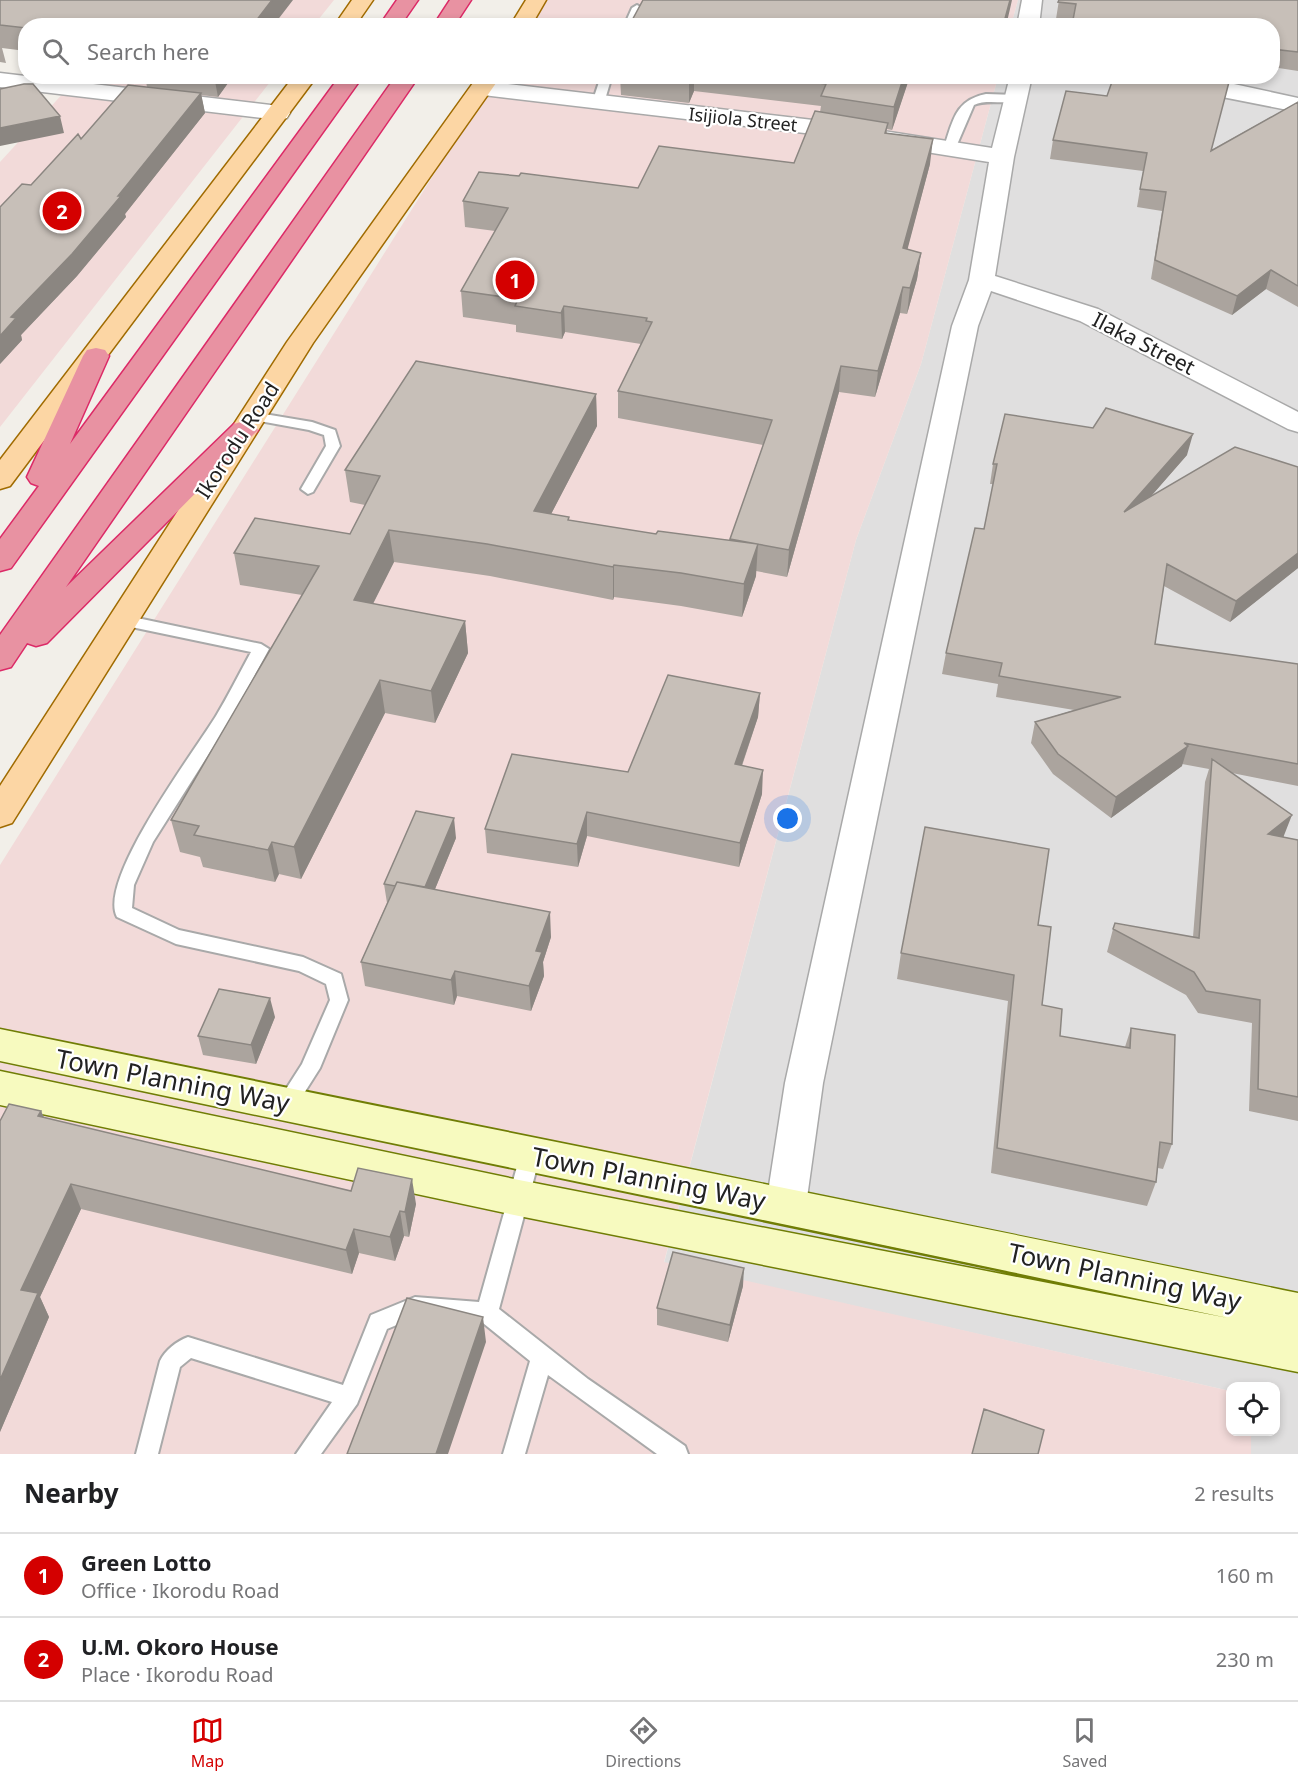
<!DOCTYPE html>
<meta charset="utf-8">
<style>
body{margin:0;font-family:"Noto Sans",sans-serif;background:#f6f6f6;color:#202124}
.controls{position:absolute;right:18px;bottom:18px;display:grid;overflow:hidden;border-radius:12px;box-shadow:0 3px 9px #0003}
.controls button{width:54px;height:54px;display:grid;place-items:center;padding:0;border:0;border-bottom:2px solid #e0e0e0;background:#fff;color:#202124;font:30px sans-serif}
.you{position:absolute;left:788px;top:819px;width:21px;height:21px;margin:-15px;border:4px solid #fff;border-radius:50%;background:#1a73e8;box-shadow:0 0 0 9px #1a73e833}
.badge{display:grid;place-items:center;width:39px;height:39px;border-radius:50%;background:#d40000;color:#fff;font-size:20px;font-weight:700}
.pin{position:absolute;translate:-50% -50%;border:3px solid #fff;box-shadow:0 2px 6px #0006}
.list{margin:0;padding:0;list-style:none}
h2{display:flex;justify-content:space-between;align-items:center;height:78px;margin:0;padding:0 24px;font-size:26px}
h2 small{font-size:20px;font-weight:400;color:#757577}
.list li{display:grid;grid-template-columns:39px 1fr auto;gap:18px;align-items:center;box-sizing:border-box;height:84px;padding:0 24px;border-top:2px solid #e0e0e0}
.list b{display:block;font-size:22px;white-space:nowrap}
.list p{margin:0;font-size:20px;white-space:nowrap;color:#757577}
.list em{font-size:20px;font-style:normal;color:#757577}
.icon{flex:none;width:33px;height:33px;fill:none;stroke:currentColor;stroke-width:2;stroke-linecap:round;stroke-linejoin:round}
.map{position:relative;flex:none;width:1298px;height:1454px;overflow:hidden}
.search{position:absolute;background:#fff;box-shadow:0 3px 9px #0003;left:18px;right:18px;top:18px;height:66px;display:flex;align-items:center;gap:15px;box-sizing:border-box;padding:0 21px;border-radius:24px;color:#757577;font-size:22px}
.sheet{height:246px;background:#fff}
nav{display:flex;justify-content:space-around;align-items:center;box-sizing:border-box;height:84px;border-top:2px solid #e0e0e0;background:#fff;font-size:16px;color:#757577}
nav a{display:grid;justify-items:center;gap:3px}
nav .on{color:#d40000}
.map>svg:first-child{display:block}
.residential{fill:#e0dfdf}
.commercial{fill:#f2dad9}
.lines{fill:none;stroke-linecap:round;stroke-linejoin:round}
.service-casing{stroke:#a9a9a9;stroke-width:4}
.minor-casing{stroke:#a9a9a9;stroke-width:3}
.secondary-casing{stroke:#707d05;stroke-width:3}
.primary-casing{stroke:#a06b00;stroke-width:3}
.motorway-casing{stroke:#dc2a67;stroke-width:3}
.service{fill:#fff;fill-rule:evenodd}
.minor{fill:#fff;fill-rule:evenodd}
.secondary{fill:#f7fabf;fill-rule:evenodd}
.primary{fill:#fcd6a4;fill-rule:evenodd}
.motorway{fill:#e892a2;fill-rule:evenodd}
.wall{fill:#aba49e}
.shaded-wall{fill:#8b8681}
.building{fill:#c7bfb8;stroke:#8b8681;stroke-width:1.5}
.labels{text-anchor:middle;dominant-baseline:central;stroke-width:4.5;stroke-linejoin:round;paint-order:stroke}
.far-street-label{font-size:18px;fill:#222;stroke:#fff}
.street-label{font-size:21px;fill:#222;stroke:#fff}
.near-street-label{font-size:26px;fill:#222;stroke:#fff}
</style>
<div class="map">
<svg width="1298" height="1454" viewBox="0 0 1298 1454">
<rect width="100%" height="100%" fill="#f2efe9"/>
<path class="residential" d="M1018 0H1298V1454H1251V1432H1276V1386H1230V1391L664 1263 856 540 921 364 998 77 1272 76V26L1011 25Z"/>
<path class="commercial" d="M147 0H334L314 25 124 26Z
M543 0H1018L1011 25 527 26Z
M78 77H274L0 427V162Z
M495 77H998L921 364 856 540 664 1262 1230 1391V1432H1251V1454H0V865Z"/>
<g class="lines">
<defs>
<path id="service" d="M637 5 642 8 635 26H624L632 8Z
M601 76H612L604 103 598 106 592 103Z
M986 94 1017 95 1023 98C1011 107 988 98 974 105L956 147 946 149 944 147C953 121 955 100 986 94Z
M253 412 312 422 335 430 340 446 313 492 308 494 301 489 326 446 324 435 309 430 248 419 246 416Z
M123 615 261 644 269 649 229 722 153 842 134 885 132 908 179 930 303 957 341 974 348 1000 320 1068 294 1109 287 1111 280 1109 277 1103 302 1064 330 1000 326 984 299 971 176 944 117 917C97 880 194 752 216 716 228 696 239 674 251 652L117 624 115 620Z
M530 1147 537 1150 540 1156 499 1309 588 1379 685 1446 688 1454H657L548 1375 525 1454H503L530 1361 483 1323 416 1317 387 1329 357 1404 321 1454H296L332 1402 191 1358 180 1367 158 1454H136L160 1361C165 1350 177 1341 188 1337L343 1385 371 1315 415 1297 479 1302 520 1156 523 1150Z"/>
<path id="minor" d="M1022 0H1042L1039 26H1017Z
M0 73 279 106 287 108 290 113 287 118 279 120 0 87Z
M1010 76H1032L1014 157 995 276 1098 309 1298 412V432L1288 429 1080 321 991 291 978 326 823 1083 806 1205 800 1218 786 1223 772 1218 766 1205 785 1083 952 326 969 280 989 162 813 134 483 95 475 93 472 88 475 83 483 81 813 120 992 148Z
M1140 76H1197L1298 98V112L1151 83 1143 81Z"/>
<path id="secondary" d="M0 1029C432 1118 866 1203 1298 1293V1372L519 1216 0 1105V1071L519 1180 1228 1318C819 1230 409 1148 0 1061Z"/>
<path id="primary" d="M352 0H373L355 26H334Z
M526 0H546L531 26H510Z
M294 76H317L10 486 0 489V460Z
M478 76H501L313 343 12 823 0 827V786L287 342Z"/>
<path id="motorway" d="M397 0H418L400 26H379Z
M450 0H471L454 26H433Z
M340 76H363L11 568 0 571V539L39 486 31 483 27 477 83 356 87 350 96 348 105 350 109 356 70 444Z
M396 76H419L66 587 234 424 244 421 254 424 258 430 47 643 36 646 27 643 11 667 0 670V635Z"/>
</defs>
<use href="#service" class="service-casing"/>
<use href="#minor" class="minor-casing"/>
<use href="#secondary" class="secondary-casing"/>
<use href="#primary" class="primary-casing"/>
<use href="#motorway" class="motorway-casing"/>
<use href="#service" class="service"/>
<use href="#minor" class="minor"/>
<use href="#secondary" class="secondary"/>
<use href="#primary" class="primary"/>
<use href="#motorway" class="motorway"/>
</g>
<path class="wall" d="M0 0 26 26V51L2 48 6 63 0 62Z
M1059 0H1298V71L1272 67V26H1072L1073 21 1056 19Z
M145 76H233L218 97 201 95 205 113 125 214 126 217 77 276 21 335 22 340 0 364 31 185 81 139 147 87Z
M620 76H910L892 130 887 129V133L930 164 907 249 921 253 917 279 907 314 900 313 875 397 839 392 787 577 756 571V576L742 617 681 606 614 597 613 600 490 576 394 562 373 604 465 621 468 653 435 723 385 713 301 879 279 874 275 882 203 867 200 857 180 852 171 820 302 595 240 585 234 553 350 534 365 505 350 502 345 470 596 394 597 426 551 514 569 520 656 534 730 540 763 445 618 418V391L641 344 565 332 562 339 516 332V325L463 317 461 291 495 231 465 227 463 201 519 176 638 188 794 163 820 112 821 106 694 91 689 103 621 95Z
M973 76H993L992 79Z
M1210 76H1230L1229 81Z
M1229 82 1211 150 1298 102V307L1266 289 1232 315 1151 279 1162 211 1137 207 1143 171 1050 159 1053 140 1107 96Z
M1187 455 1151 496 1298 467V568L1230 622 1164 586 1155 644 1298 664V786L1232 773 1284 837 1298 840V1121L1249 1111 1252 1023 1198 1013 1186 995 1107 952 1113 929 1193 937 1205 782 1209 769 1182 764V766L1111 818 1053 774 1031 743 1035 722 1074 710 996 697 998 684 942 674 946 653 984 529 993 484H990L993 464Z
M760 693 758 717 742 766 762 794 739 867 587 836 578 867 487 853 485 829 628 772Z
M456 838 435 889 551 937 543 962 544 976 531 1011 457 996 454 1005 365 986 361 962 387 903 384 884Z
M1038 925 1042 1005 1060 1036 1125 1047 1131 1028 1172 1144 1163 1169 1158 1168 1156 1182 1147 1206 991 1173 1008 1001 897 979 901 953Z
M275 1017 256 1064 203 1055 198 1036Z
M41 1111 44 1118 351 1191 416 1204 409 1237 404 1236 395 1261 359 1253 352 1274 81 1209 40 1297 49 1317 0 1432Z
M743 1286 728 1342 657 1325V1308Z"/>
<path class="shaded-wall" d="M272 0H293L273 26H252Z
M1010 0H1012L1010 9 1006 26H1003Z
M214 76H233L218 97Z
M690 76H694V91L689 103V80Z
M904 76H910L892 130 894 107Z
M201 93 205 113 125 214 126 217 77 276 21 335 22 340 0 364V336L11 317 118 196Z
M60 116 64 133 0 146V128Z
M933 139 930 164 901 274 903 248Z
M921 253 917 279 907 314 910 288Z
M1271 270 1266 289 1232 315 1237 296Z
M903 287 900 313 875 397 878 371Z
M564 306 565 332 562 339 561 313Z
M841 366 839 392 787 577 789 550Z
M596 394 597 426 536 543 534 511Z
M1193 434 1187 455 1119 533 1124 512Z
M389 530 394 562 358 633 354 600Z
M758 544 756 576 742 617 744 584Z
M1298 553V568L1230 622 1236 601Z
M614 565V597L613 600V567Z
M465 621 468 653 435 723 431 691Z
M380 680 385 713 301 879 294 847Z
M760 693 758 717 734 788 735 764Z
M1188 746 1182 766 1111 818 1116 797Z
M763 770 762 794 739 867 740 843Z
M587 812V836L578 867 577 844Z
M1292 815 1283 838 1268 834Z
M454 818 456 838 426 911 423 892Z
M272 842 279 874 275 882 268 850Z
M550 912 551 937 543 962 544 976 531 1011 529 986 536 951Z
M455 971 457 996 454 1005 451 980Z
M270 998 275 1017 256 1064 251 1045Z
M41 1111 52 1136 38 1116Z
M412 1179 416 1204 409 1237 405 1212Z
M71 1184 81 1209 40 1297 49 1317 0 1432V1380L21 1290Z
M400 1211 404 1236 395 1261 390 1237Z
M354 1229 359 1253 352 1274 346 1250Z
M744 1268 743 1286 728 1342 730 1325Z
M483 1317 486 1342 448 1454H436Z"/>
<path class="building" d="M0 0H272L252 26H26V28L0 25Z
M643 0H1010L1003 26H629Z
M1059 0H1298V52L1272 49V26L1072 25 1076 4 1058 2Z
M659 76H690L689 80Z
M767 76H904L894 107 821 96 826 84Z
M1114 76H1202L1229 82 1211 151 1298 102V286L1271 270 1237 296 1155 260 1166 192 1140 189 1147 153 1053 140 1066 91 1107 96Z
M24 84H33L60 116 0 128V89Z
M128 85 201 93 118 196H121L72 254 11 317 16 318 0 336V207L22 184 31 185 78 134 81 139Z
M815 111 888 123 885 133 933 139 903 248 921 253 910 288 903 287 878 371 841 366 789 550 730 539 772 420 618 391 652 322 646 321 647 318 564 306 561 313 515 306 518 299 461 291 508 208 463 201 479 172 519 176 521 173 638 188 659 146 794 163Z
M416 361 596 394 534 511 569 517 568 520 656 534 658 531 758 544 744 584 681 573 614 565 613 567 487 544 389 530 354 600 465 621 431 691 380 680 294 847 272 842 268 850 194 835 199 826 171 820 319 566 234 553 255 518 350 534 380 476 345 470Z
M1106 408 1193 434 1124 512 1235 447 1298 467V553L1236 601 1167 564 1155 644 1298 664V764L1184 743 1188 746 1116 797 1058 754 1035 722 1121 697 999 676 1002 663 946 653 975 528 984 529 997 464H993L1005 414 1093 428Z
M668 675 760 693 735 764 763 770 740 843 587 812 577 844 485 829 512 754 628 772Z
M1212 759 1292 815 1268 834 1298 840V1097L1258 1089 1260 1000 1206 991 1194 972 1113 929 1115 923 1199 938Z
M416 811 454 818 425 887 397 882 395 886 384 884Z
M925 827 1049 849 1038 925 1051 927 1042 1005 1062 1009 1060 1036 1130 1048 1131 1028 1175 1035 1172 1144 1160 1142 1156 1182 997 1148 1014 975 901 953Z
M397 882 550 912 536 951 542 952 529 986 455 971 451 980 361 962Z
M219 989 270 998 251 1045 198 1036Z
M9 1104 41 1111 38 1116 351 1191 358 1168 412 1179 405 1212 400 1211 390 1237 354 1229 346 1250 71 1184 21 1290 38 1293 0 1380V1121Z
M673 1252 744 1268 730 1325 657 1308Z
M407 1298 483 1317 436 1454H347Z
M984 1409 1044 1430 1038 1454H972Z"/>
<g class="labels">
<g class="far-street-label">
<text transform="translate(743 119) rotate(6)">Isijiola Street</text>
</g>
<g class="street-label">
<text transform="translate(1144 343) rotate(27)">Ilaka Street</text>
<text transform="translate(237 440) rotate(-57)">Ikorodu Road</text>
</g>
<g class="near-street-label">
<text transform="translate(173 1080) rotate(11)">Town Planning Way</text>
<text transform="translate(649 1178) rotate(11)">Town Planning Way</text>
<text transform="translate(1125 1276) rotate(12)">Town Planning Way</text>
</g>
</g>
</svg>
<div class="controls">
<button><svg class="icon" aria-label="locate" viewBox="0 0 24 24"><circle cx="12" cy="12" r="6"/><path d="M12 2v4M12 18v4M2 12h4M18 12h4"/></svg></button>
</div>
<div class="you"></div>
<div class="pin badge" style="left:515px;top:280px">1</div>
<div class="pin badge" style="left:62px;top:211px">2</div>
<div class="search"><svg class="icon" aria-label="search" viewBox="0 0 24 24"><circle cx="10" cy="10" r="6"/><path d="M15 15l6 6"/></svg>Search here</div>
</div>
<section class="sheet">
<h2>Nearby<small>2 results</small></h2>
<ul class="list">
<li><span class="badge">1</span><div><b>Green Lotto</b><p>Office · Ikorodu Road</p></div><em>160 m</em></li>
<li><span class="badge">2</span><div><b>U.M. Okoro House</b><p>Place · Ikorodu Road</p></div><em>230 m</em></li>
</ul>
</section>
<nav>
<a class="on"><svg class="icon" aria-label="map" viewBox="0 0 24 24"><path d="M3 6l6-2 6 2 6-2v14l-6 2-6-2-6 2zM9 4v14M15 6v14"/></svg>Map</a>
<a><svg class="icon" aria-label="directions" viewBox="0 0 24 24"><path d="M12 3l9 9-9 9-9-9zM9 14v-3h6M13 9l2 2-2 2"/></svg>Directions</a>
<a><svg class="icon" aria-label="saved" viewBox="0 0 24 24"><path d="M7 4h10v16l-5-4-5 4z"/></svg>Saved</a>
</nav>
